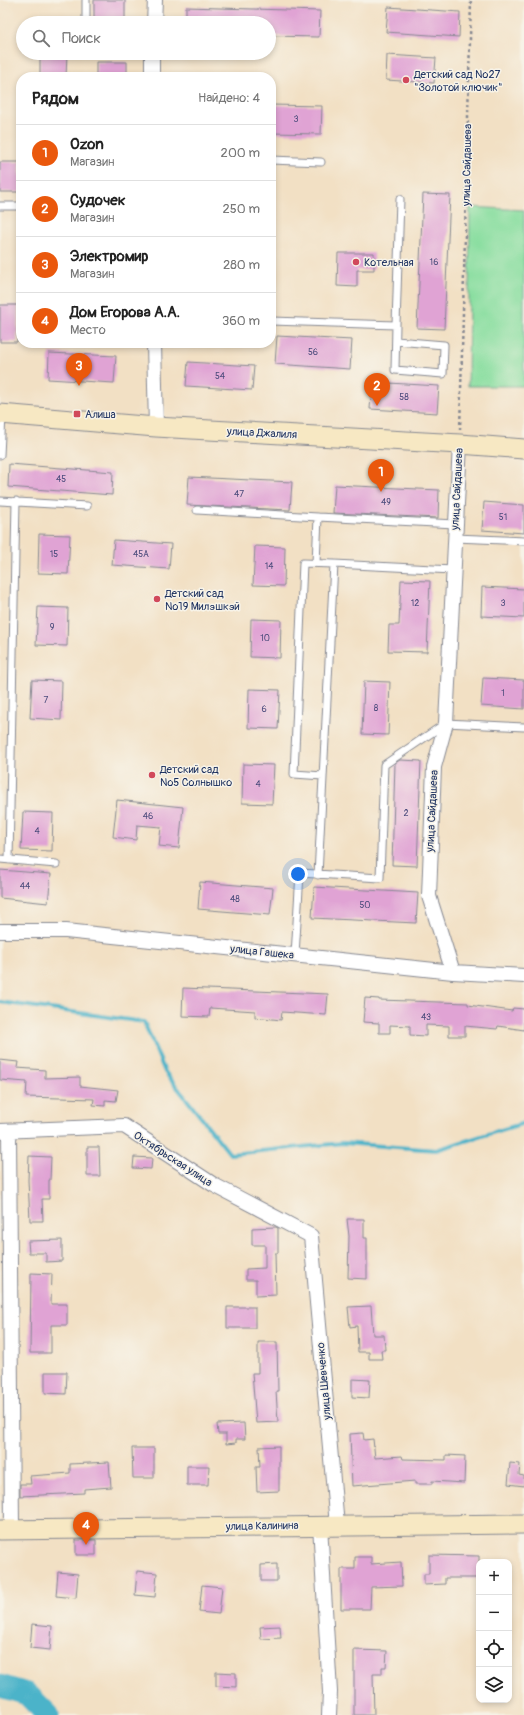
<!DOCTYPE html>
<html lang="ru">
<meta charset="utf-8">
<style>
body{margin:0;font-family:Pangolin,sans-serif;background:#f6f6f6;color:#222}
.controls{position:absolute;right:12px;bottom:12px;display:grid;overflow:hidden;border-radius:8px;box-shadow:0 2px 6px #0003}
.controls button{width:36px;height:36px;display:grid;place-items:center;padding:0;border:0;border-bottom:1px solid #e0e0e0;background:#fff;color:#222;font:20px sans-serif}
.you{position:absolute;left:298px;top:874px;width:14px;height:14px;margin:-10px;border:3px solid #fff;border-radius:50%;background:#1a73e8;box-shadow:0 0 0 6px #1a73e833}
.badge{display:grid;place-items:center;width:26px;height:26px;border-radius:50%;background:#ea580c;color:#fff;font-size:13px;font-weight:700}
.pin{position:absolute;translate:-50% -33px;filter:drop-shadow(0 1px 2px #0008)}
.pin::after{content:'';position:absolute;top:21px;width:14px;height:12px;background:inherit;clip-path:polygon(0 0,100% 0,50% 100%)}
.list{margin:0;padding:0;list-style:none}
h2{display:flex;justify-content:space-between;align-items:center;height:52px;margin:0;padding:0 16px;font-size:17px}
h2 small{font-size:13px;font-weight:400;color:#767676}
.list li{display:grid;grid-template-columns:26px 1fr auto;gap:12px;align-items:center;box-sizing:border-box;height:56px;padding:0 16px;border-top:1px solid #e0e0e0}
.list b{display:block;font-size:15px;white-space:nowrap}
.list p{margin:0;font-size:13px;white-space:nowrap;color:#767676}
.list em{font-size:13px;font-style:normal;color:#767676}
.icon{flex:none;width:22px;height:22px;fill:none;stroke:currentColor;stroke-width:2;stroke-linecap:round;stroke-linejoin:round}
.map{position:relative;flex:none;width:524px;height:1715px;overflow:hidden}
.search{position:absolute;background:#fff;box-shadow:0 2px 6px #0003;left:16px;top:16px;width:260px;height:44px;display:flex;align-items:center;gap:10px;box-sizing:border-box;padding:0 14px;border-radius:22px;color:#767676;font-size:15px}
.panel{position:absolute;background:#fff;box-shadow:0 2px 6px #0003;left:16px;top:72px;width:260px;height:276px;border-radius:16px}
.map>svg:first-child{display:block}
.green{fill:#8adea0;stroke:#52867f}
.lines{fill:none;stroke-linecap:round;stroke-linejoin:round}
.stream{stroke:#4bb3c9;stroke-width:4}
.river{stroke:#4bb3c9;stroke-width:23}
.building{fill:#e0a3d4}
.service-casing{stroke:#868891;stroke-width:9}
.minor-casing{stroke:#868891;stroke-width:16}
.secondary-casing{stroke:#868891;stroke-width:21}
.path{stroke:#868891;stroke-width:2.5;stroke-dasharray:3 3;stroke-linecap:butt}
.service{stroke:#fff;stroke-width:7}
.minor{stroke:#fff;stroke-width:14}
.secondary{stroke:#f7e8c3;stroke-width:19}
.poi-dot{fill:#d1495b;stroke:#f7f3e8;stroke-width:1.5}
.labels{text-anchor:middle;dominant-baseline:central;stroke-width:3;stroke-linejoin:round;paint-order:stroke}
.number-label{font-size:9px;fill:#4c4c7c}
.poi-label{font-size:11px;fill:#1b2f5e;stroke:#f7f3e8;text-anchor:start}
.street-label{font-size:11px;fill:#1b2f5e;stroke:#f7f3e8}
</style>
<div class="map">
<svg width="524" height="1715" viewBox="0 0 524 1715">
<rect width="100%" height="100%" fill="#f7f3e8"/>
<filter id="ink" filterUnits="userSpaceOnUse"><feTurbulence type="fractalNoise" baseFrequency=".025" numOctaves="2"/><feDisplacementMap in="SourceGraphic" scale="8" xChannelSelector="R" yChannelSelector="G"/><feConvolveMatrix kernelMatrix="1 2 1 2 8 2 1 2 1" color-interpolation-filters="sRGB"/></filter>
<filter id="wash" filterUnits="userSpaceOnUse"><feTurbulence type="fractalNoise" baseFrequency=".012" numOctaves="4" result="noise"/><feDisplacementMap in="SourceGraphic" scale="16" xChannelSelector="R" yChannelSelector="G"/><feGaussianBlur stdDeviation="0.9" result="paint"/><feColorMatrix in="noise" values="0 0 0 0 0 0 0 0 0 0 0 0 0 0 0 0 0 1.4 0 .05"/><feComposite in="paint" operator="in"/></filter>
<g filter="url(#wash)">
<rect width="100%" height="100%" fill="#f2e0c4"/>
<path class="green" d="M470 207 524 210V386H468Z"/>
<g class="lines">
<path class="stream" d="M0 1002 144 1022 165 1072 230 1154 343 1143 436 1150 524 1123"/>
<path class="river" d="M0 1686 27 1694 48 1715"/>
</g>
<g id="blocks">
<path class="building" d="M94 0H125V23H94Z
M186 7 320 11 319 37 269 36V23H186Z
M388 7 460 12 459 37 386 32Z
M40 53H67L66 77H40Z
M387 55 436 58 434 83 386 80Z
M96 62H127V77H96Z
M271 105 322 106 321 134 271 133Z
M0 162H20V192H0Z
M423 194 450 195 444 329 417 328Z
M338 253H374V270H357V287L337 286Z
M0 305H18L17 342H0Z
M277 336 352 340 350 369 275 364Z
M49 353 116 356 114 383 48 379Z
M188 362 254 366 252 390 186 386Z
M372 382 439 386 437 413 370 409Z
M9 464 113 472 112 495 8 487Z
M189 477 292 482 290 510 187 505Z
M335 485 439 490 438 518 333 513Z
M484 502 524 505V533L482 530Z
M39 534 70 535 68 574 38 573Z
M114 540 171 544 169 569 112 565Z
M255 546 285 547 284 586 253 585Z
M401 580 430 581 427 652 388 651 389 625H399Z
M482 587 524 589V618L481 616Z
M38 607 68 608 67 646 36 645Z
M251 619 281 620 280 658 250 657Z
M483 678 524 680V709L481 706Z
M32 680 62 681 61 720 30 718Z
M364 681 390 682 388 735 362 734Z
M249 689 280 690 278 729 248 728Z
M400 760 421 761 417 866 392 865 395 763Z
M243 764 274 765 272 804 242 803Z
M117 800 183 807 179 848 159 846 161 827 137 825 136 840 113 837Z
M23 812 53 813 52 851 21 850Z
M0 870 51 874 48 903 0 898Z
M200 882 273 888 270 915 198 909Z
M314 887 418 893 416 923 312 918Z
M183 988 328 994 326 1015 282 1012 281 1020 255 1017V1011L210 1008 209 1017 182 1016Z
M365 998 379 999V1000L468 1003V1005L512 1011 513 1008 524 1009V1030L498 1026 497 1029 465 1026V1036H449V1026L426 1025V1036L410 1035V1026L390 1025V1033H379V1023L363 1022Z
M0 1060 18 1062 17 1068 45 1070V1078L80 1077V1086L118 1090 116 1101 105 1100V1106L93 1105 94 1099 26 1097 27 1082 0 1080Z
M87 1147H99L100 1176H87Z
M29 1156 51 1157 50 1180H49V1199H42L43 1221H30L28 1180Z
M134 1157 152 1158 151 1169 133 1168Z
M347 1219H364V1238H367V1279L348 1278 349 1236Z
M276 1227 278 1228V1253H275L276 1295 256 1296V1280H246V1269L265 1268V1245H252V1228Z
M62 1240V1261L46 1262V1253H29L28 1241Z
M31 1273 52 1274 51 1304H67V1325H51V1353H30Z
M371 1306 373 1335H384L385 1350H381L382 1359H369V1352H358L357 1326 350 1327 348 1307Z
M227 1307H255V1328H227Z
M258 1342H277L278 1391H276L278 1422 256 1423 252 1373H258Z
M45 1372H67L66 1394 45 1393Z
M352 1379 370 1380 369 1398 352 1397Z
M244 1423 245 1439H236V1443L226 1444V1434H218L217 1424Z
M363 1433 364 1440 373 1439 375 1458 402 1456 403 1459 446 1460V1455L465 1456 464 1483 432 1481V1484H415V1481L352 1486 350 1434Z
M279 1446V1491L257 1492 256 1467H260L259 1447Z
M132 1448H154V1478H133Z
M109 1462 111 1487 84 1489V1493L20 1496V1484H31L30 1476 70 1473V1464Z
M510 1463 520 1464 519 1475 524 1476V1486L508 1484Z
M187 1466H209L208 1485H187Z
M76 1540H96V1555H76Z
M429 1555 479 1556V1578H445V1584L424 1585V1574H429Z
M355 1557H371V1564L401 1562 402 1586 371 1587 370 1609H341V1569H355Z
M277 1564V1581H261V1565Z
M137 1571 157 1573 155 1597 135 1595Z
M58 1572 78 1574 76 1598 56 1596Z
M202 1585 222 1587 219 1614 199 1612Z
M32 1624 52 1626 50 1650 30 1648Z
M280 1626 281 1638 261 1639 260 1627Z
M354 1650 387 1651 386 1667H382V1674H373L374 1715H354Z
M216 1672 236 1673V1687L216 1686Z"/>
</g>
</g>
<g filter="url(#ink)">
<use href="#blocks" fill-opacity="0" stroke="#868891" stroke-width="1"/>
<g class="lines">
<defs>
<path id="service" d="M86 23V0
M271 160 321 162
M0 206H21
M271 321 396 325 395 370 443 374 444 345 396 341
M396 325 400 199
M0 455 2 415
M0 501 87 506
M197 510 318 517
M455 538 524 541
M316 563 318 517 455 524
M323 776 294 774 303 563 334 564
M0 859 56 864
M9 860 16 501
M318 875 334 564 453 570
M295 955 300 873 380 878 384 765 446 723 524 727"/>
<path id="minor" d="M154 23 155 0
M152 77V53
M154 343 156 427
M0 931H66L453 972 524 976
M453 972 429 896 434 767 446 723 460 444
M0 1131 124 1126 214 1185 311 1236 337 1525
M9 1131 12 1529
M320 1525 330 1692 329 1715"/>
<path id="secondary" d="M0 414 156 427 460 444 524 449
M0 1530 524 1524"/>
</defs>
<use href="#service" class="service-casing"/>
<use href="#minor" class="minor-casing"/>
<use href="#secondary" class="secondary-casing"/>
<path class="path" d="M460 430 471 0"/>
<use href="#service" class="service"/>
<use href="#minor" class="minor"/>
<use href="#secondary" class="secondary"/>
</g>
</g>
<g class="poi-dot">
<circle cx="406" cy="80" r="4"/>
<circle cx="356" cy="262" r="4"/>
<rect x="73" y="410" width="8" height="8" rx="2"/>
<circle cx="157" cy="599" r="4"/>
<circle cx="152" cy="775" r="4"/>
</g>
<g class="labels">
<g class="number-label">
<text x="296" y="119">3</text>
<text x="434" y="262">16</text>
<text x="313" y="352">56</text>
<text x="220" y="376">54</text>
<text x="404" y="397">58</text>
<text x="61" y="479">45</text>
<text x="239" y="494">47</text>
<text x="386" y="502">49</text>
<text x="503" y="517">51</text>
<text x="54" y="554">15</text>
<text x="141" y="554">45А</text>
<text x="269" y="566">14</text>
<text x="415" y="603">12</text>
<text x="503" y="603">3</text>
<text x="52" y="627">9</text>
<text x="265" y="638">10</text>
<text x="503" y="693">1</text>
<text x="46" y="700">7</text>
<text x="376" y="708">8</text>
<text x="264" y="709">6</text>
<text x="258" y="784">4</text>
<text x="406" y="813">2</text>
<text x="148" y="816">46</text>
<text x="37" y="831">4</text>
<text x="25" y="886">44</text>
<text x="235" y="899">48</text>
<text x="365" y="905">50</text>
<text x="426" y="1017">43</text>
</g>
<g class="poi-label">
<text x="414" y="74">Детский сад №27<tspan x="414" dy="13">"Золотой ключик"</tspan></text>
<text x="364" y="262">Котельная</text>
<text x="85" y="414">Алиша</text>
<text x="165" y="593">Детский сад<tspan x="165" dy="13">№19 Милэшкэй</tspan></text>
<text x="160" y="769">Детский сад<tspan x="160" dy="13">№5 Солнышко</tspan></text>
</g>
<g class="street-label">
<text transform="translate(467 165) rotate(-89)">улица Сайдашева</text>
<text transform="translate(262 433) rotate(3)">улица Джалиля</text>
<text transform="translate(457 489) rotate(-87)">улица Сайдашева</text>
<text transform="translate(432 811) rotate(-87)">улица Сайдашева</text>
<text transform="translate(262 952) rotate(6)">улица Гашека</text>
<text transform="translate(173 1159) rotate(33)">Октябрьская улица</text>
<text transform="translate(324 1381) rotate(-95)">улица Шевченко</text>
<text transform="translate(262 1526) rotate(-1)">улица Калинина</text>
</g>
</g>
</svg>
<div class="controls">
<button>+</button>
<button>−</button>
<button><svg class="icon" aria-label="locate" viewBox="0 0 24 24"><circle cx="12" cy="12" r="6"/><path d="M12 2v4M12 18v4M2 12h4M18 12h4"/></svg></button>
<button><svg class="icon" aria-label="layers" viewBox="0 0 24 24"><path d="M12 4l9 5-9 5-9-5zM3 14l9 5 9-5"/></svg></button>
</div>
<div class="you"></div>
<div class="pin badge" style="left:381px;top:492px">1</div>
<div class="pin badge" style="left:377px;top:406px">2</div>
<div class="pin badge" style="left:79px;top:386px">3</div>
<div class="pin badge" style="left:86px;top:1545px">4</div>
<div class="search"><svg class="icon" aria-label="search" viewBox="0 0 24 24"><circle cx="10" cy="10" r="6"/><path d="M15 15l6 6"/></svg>Поиск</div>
<section class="panel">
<h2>Рядом<small>Найдено: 4</small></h2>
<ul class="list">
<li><span class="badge">1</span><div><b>Ozon</b><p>Магазин</p></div><em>200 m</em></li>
<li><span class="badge">2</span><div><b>Судочек</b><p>Магазин</p></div><em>250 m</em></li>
<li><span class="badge">3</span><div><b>Электромир</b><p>Магазин</p></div><em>280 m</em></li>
<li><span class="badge">4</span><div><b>Дом Егорова А.А.</b><p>Место</p></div><em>360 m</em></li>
</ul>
</section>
</div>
